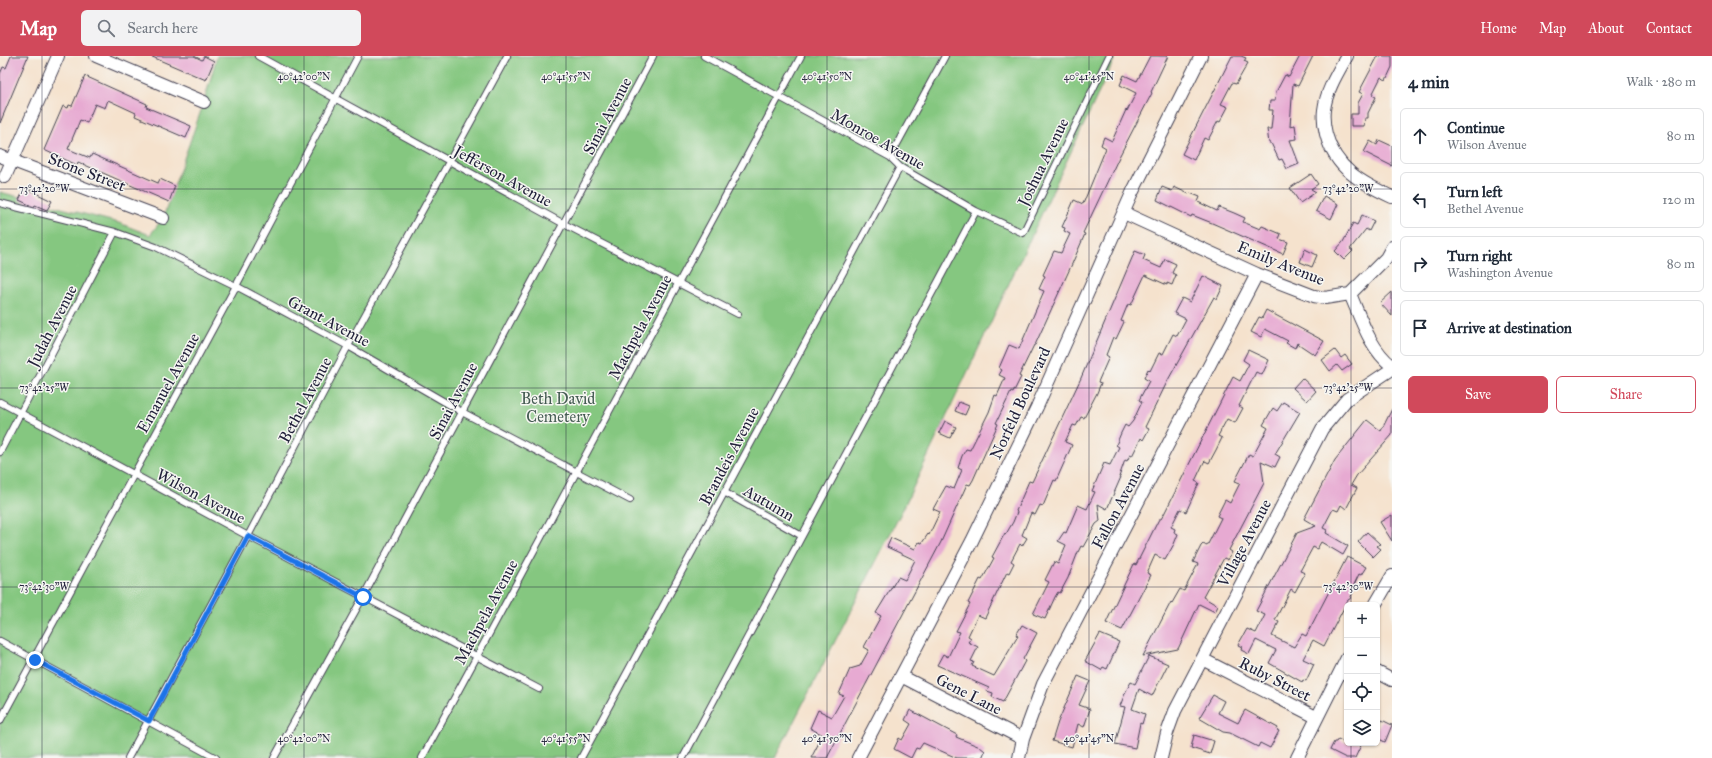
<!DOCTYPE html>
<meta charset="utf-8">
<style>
body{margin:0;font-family:"IM FELL Great Primer",serif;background:#f2f2f3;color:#1f2937}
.controls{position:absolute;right:12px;bottom:12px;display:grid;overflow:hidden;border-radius:6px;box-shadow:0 1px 3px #0004}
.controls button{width:36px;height:36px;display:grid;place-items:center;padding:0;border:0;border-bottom:1px solid #e0e1e3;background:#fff;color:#1f2937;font:20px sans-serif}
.stop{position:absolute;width:12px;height:12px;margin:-9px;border:3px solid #1a73e8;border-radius:50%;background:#fff}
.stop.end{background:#1a73e8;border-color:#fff;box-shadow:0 1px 4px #0008}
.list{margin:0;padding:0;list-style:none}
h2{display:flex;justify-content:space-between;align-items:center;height:52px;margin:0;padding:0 16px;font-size:17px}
h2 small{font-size:13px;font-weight:400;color:#747a83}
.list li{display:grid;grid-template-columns:26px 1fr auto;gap:12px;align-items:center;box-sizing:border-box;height:56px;margin:0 8px 8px;padding:0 8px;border:1px solid #e0e1e3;border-radius:6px}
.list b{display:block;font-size:15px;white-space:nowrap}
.list p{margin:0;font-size:13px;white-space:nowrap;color:#747a83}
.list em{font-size:13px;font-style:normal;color:#747a83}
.actions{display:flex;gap:8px;padding:12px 16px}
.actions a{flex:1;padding:9px 0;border:1px solid #d1495b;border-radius:6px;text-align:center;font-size:14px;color:#d1495b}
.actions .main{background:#d1495b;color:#fff}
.icon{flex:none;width:22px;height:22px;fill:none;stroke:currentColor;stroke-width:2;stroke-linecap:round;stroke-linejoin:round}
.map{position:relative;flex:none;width:1392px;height:702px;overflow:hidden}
header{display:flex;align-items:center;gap:24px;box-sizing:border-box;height:56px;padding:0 20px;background:#d1495b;color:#fff}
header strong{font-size:19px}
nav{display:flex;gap:22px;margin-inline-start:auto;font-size:14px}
.search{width:280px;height:36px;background:#f2f2f3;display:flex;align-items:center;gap:10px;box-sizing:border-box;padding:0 14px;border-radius:6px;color:#747a83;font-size:15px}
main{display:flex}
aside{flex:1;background:#fff}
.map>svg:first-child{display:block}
.green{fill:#85c780;stroke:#54745e}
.building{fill:#e7aad2}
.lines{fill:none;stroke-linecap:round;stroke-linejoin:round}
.service-casing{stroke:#423f51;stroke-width:8}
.minor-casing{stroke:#423f51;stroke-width:14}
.service{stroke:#fff;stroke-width:6}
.minor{stroke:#fff;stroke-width:12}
.route{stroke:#1a73e8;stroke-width:5}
.ticks{fill:none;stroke:#22223b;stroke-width:1;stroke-opacity:0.45}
.labels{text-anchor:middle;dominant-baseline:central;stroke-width:3;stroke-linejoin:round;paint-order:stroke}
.street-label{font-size:16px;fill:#22223b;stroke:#f6f6f2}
.park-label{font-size:16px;fill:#455c53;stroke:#f6f6f2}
.ticks-label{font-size:10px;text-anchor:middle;fill:#22223b;stroke:#f6f6f2;stroke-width:3;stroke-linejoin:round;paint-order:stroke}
</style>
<header>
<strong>Map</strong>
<div class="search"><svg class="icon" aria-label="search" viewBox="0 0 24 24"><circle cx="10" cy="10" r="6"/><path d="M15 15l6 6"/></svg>Search here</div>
<nav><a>Home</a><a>Map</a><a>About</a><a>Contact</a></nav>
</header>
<main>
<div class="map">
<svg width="1392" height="702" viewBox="0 0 1392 702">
<rect width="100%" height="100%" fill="#f6f6f2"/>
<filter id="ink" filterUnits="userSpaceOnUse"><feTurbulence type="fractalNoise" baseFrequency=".025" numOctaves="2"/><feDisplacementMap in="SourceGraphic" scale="8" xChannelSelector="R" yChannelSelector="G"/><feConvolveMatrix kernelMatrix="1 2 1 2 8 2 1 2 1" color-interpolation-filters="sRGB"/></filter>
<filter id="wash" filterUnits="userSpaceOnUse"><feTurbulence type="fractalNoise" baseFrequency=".012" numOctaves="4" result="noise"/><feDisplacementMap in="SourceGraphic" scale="16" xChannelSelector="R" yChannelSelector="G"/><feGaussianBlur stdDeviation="0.9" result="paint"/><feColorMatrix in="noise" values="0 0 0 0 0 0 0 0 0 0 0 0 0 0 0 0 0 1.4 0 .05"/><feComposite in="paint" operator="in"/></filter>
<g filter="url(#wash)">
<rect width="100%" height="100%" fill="#f5e2cd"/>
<path class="green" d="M217 0H1116L903 453 775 702H0V136L119 167 150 179 163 162 204 46Z"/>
<g id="blocks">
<path class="building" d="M11 0H28L0 67V18L3 11 6 12Z
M150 0H194L202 4 204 0 214 5 206 24Z
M1150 0H1168L1151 36 1152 37 1120 99 1083 177 1085 178 1072 208 1035 289H1034L1019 320 1021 321 1013 337 1011 336 996 367 998 368 973 424 970 429 967 428 941 486 827 702H811L823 679 810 672 818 654 832 661 844 640 839 638 850 613 860 610 869 594 864 591 881 560 876 557 898 521 905 524 915 504 887 491 891 482 915 493 919 486 922 487 928 478 929 479 940 456 933 453 946 430 954 433 962 414 958 412 962 400 966 393 970 394 989 356 995 339 997 340 1005 322 999 319 1002 314 999 312 1009 289 1019 293 1044 235 1039 233 1045 220 1043 219 1054 195 1061 197 1070 178 1064 175 1065 172 1062 171 1071 151 1074 144 1083 148 1106 92 1101 89 1104 81 1112 85 1126 54 1127 55 1136 37 1120 29 1124 19 1137 25Z
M1232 0H1241L1246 2 1244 5 1248 7 1236 28 1232 27 1221 48 1228 51 1220 66 1218 65 1208 84 1204 82 1194 104 1182 98Z
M1300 0H1313L1298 30 1293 28 1290 70 1295 69 1297 83 1290 84 1299 108 1287 113 1282 103 1279 104 1271 87H1269L1267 73H1271L1273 54H1269L1270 45H1275L1276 36 1285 19 1289 21Z
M1378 0H1392V11L1386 24 1381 21 1372 39 1376 41 1368 57V62H1365L1364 70H1351V58H1358V47L1363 38 1359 36Z
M85 20 147 48 146 51 191 70 186 82 135 60 136 57 108 44 105 52 95 48 87 67 80 64 68 93 90 102 92 98 158 127 160 123 175 130 169 146 78 106 77 109 44 94 63 50 68 52 69 49 72 50Z
M1379 84 1392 90V110L1364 96 1370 85 1377 89Z
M1311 118 1318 128 1311 133 1316 136 1300 147 1290 132Z
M1162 131 1172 135 1174 131 1189 138 1190 137 1200 141 1198 146 1217 155 1219 151 1234 157 1245 162 1243 166 1260 173 1262 170 1281 178 1279 183 1288 186 1283 198 1212 167 1192 159 1191 161 1157 144Z
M25 132 52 145 47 154 35 149 34 151 19 144Z
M1324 140 1338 148 1331 163 1316 155Z
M1362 159 1374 165 1369 175 1366 173 1350 193 1353 195 1344 204 1335 195 1343 186 1353 167 1357 169Z
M1305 193 1317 199 1312 211 1300 206Z
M1135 195 1145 199 1143 204 1161 212 1165 203 1176 208 1172 217 1176 219 1172 229 1167 227V229L1145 219 1131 249 1128 248 1121 265 1124 266 1116 283 1113 281 1106 299 1109 301 1098 326 1101 327 1097 337 1084 362 1081 361 1076 370 1073 369 1065 386 1072 389 1056 425 1054 424 1043 450 1040 449 1035 459 1031 457 1022 479 1027 482 1022 490 1020 488 1011 505 1014 507 1009 517 1007 516 985 562 978 559 968 580 971 582 968 586 978 591 971 605 974 606 972 610 994 620 1018 580 1016 579 1022 569 1037 577 1023 603 1025 605 1003 646 992 641 993 637 987 635 989 632 937 609 943 598 948 601 960 576 956 575 970 548 968 547 980 523 982 524 994 502 992 501 1005 477 1006 478 1013 466 1017 456 1016 455 1029 425 1032 426 1081 322Z
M1203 220 1223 230 1217 243 1214 241 1168 324 1145 371 1149 373 1143 384 1141 382 1132 400 1130 399 1127 405 1125 404 1119 421H1121L1107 453 1098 448 1100 465 1096 468 1083 491 1081 490 1078 496 1068 522 1060 537 1058 536 1055 541 1045 563 1033 558 1049 526 1045 524 1054 506 1058 508 1066 489 1058 485 1064 476 1066 477 1078 449 1087 453 1095 436 1092 435 1104 407 1110 409 1119 391 1116 389 1121 377 1125 369 1128 371 1133 365 1142 346 1139 344 1149 325 1144 322 1148 313 1150 315 1159 297 1163 298 1173 278 1177 280 1186 263 1174 257 1182 242 1190 246Z
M1392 236V260L1380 247Z
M1266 254 1324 285 1315 299 1297 287 1295 292 1286 287 1288 285 1265 273 1261 281 1251 276 1259 261 1262 262Z
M1248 294 1269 304 1262 319 1256 316 1239 350 1243 352 1235 367 1227 363 1218 380 1222 382 1216 394 1209 407 1205 405 1204 406 1195 425 1199 427 1186 456 1180 453 1171 471 1175 473 1174 476 1178 478 1174 488 1165 504 1155 499 1147 517 1151 519 1122 574 1106 567 1134 508 1136 509 1159 463H1161L1164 458 1233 321 1240 325 1249 308 1243 304Z
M1335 294 1341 302 1345 299 1352 308 1342 315 1337 309 1330 315 1322 304Z
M1302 322 1316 335 1307 345 1293 332Z
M959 346 969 350 965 359 955 355Z
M1283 346 1300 356 1275 398 1280 401 1275 411 1261 405 1264 427 1229 494 1232 496 1228 504 1224 502 1203 541 1218 550 1215 556 1199 548 1178 593 1143 600 1171 546 1172 547 1180 533 1184 535 1188 527 1198 508 1193 506 1201 490 1203 488 1207 490 1221 462 1217 460 1225 444 1230 447 1240 427 1235 425 1249 398 1253 400 1268 372 1263 369 1273 352 1277 355Z
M1392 353V379L1357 419 1351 429 1357 432 1346 453 1341 449 1338 455 1333 453 1323 472 1327 474 1326 477 1348 490 1343 499 1321 486 1317 493 1313 491 1300 515 1305 517 1301 525 1295 536 1291 533 1275 564 1279 566 1272 580 1294 591 1302 578 1306 580 1347 501 1366 511 1361 519 1359 518 1351 535 1353 536 1350 543 1348 544 1324 590 1313 584 1303 603 1314 608 1306 625 1303 624 1302 626 1269 607 1276 594 1256 584 1249 598 1241 594 1242 591 1238 589 1247 573 1256 577 1265 559 1256 555 1297 477 1316 470 1304 463 1335 404 1367 364 1381 375Z
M945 365 956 371 950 382 939 377Z
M1392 459V485L1380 466Z
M1367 476 1380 488 1377 490 1381 493 1373 501 1358 486Z
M1100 578 1119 586 1107 613 1103 611 1101 614 1085 605Z
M1149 600 1168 608 1152 640 1139 633 1132 653 1145 658 1142 668 1140 667 1135 692 1115 688 1125 651 1120 650 1126 635 1131 626 1135 628Z
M1078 620 1090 625 1079 649 1090 653 1084 671 1078 668 1072 691 1052 685 1058 666Z
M1213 639 1224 645 1218 657 1238 667 1245 654 1278 672 1277 674 1279 675 1270 692 1260 687 1258 691 1230 677 1223 676 1199 662Z
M910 654 957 679 956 681 980 691 985 695 982 702H957L923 687 919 693 916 692 911 702 894 693 899 682 902 684 911 668 905 664Z
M1382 664 1392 669 1385 686 1377 682V673Z
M1194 679 1214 685 1210 698 1191 692Z
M1338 683 1346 687H1362L1355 702H1346L1330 694 1334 686H1336Z"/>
</g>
</g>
<g filter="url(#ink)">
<use href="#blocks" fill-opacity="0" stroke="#423f51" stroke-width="1"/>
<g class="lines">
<defs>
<path id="service" d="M258 0 564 168 738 258
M704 0 890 101 900 111 976 155 1023 177 1109 0
M890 101 945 0
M0 147 115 176 156 191 236 230 348 290 462 356 630 444
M0 346 248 480 539 633
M0 396 115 176
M724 436 802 480
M0 585 216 702
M0 665 236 230 358 0
M128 702 248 480 348 290 507 0
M274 702 363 541 653 0
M422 702 801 0
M581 702 900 111
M683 702 976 155"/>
<path id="minor" d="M96 0 204 46
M1347 0C1338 16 1326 35 1324 54 1323 62 1324 70 1326 78 1335 113 1362 127 1392 141
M0 100 163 162
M5 121 58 0
M1124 157 1257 218 1314 240 1325 242 1350 238
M1350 238C1361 263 1370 293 1392 310
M1350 238 1386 202 1392 191
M1375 549 1392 520
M1202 603 1316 661
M1377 616 1392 624
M901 620 1023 683
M858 702 972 485 1037 351 1133 135 1201 0
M1019 702 1023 683 1043 628 1257 218
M1161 702 1167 677 1175 655 1322 373 1347 343 1392 313
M1297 702 1347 602"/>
</defs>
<use href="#service" class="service-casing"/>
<use href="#minor" class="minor-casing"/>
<use href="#service" class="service"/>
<use href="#minor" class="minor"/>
</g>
</g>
<g class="lines" filter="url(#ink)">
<path class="route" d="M35 604 149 665 248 480 363 541"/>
</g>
<path class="ticks" d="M42 0V702M304 0V702M566 0V702M827 0V702M1089 0V702M1351 0V549M0 133H1392M0 332H1392M0 531H1392M1351 687V702"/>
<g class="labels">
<g class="street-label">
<text transform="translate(607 60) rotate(-62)">Sinai Avenue</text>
<text transform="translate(878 83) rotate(30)">Monroe Avenue</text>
<text transform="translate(1043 106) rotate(-64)">Joshua Avenue</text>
<text transform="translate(87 116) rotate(21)">Stone Street</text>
<text transform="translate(503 120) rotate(29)">Jefferson Avenue</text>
<text transform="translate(1281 207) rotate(22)">Emily Avenue</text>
<text transform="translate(329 265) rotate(28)">Grant Avenue</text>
<text transform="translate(52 270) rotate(-63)">Judah Avenue</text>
<text transform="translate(640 271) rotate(-62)">Machpela Avenue</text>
<text transform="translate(168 327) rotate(-61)">Emanuel Avenue</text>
<text transform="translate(305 344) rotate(-62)">Bethel Avenue</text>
<text transform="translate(453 345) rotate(-62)">Sinai Avenue</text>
<text transform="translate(1020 347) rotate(-65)">Norfeld Boulevard</text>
<text transform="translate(729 400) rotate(-62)">Brandeis Avenue</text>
<text transform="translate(201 440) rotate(28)">Wilson Avenue</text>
<text transform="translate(769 447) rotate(30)">Autumn</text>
<text transform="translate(1118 450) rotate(-62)">Fallon Avenue</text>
<text transform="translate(1244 487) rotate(-62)">Village Avenue</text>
<text transform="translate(486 556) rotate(-62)">Machpela Avenue</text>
<text transform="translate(1275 623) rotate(27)">Ruby Street</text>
<text transform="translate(969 638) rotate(27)">Gene Lane</text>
</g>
<g class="park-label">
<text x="558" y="342">Beth David<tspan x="558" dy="18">Cemetery</tspan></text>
</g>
</g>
<g class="ticks-label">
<text x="304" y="24">40°42'00"N</text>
<text x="566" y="24">40°41'55"N</text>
<text x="827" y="24">40°41'50"N</text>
<text x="1089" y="24">40°41'45"N</text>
<text x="1348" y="136">73°42'20"W</text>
<text x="44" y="136">73°42'20"W</text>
<text x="1348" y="335">73°42'25"W</text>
<text x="44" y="335">73°42'25"W</text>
<text x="1348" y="534">73°42'30"W</text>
<text x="44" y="534">73°42'30"W</text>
<text x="304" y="686">40°42'00"N</text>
<text x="566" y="686">40°41'55"N</text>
<text x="827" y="686">40°41'50"N</text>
<text x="1089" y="686">40°41'45"N</text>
</g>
</svg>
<div class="controls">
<button>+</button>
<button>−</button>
<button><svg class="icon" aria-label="locate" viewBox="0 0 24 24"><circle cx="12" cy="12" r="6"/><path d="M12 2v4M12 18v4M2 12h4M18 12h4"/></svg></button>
<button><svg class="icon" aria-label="layers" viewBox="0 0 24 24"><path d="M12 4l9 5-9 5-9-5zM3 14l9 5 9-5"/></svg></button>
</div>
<div class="stop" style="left:363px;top:541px"></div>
<div class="stop end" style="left:35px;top:604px"></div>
</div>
<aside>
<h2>4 min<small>Walk · 280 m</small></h2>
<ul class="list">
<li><svg class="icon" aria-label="ahead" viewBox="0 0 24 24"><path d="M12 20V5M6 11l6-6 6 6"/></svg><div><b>Continue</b><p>Wilson Avenue</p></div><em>80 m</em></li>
<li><svg class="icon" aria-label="left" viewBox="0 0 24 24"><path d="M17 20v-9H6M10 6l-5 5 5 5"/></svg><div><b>Turn left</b><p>Bethel Avenue</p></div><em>120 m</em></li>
<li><svg class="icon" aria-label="right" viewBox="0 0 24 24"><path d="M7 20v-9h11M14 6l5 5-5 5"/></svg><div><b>Turn right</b><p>Washington Avenue</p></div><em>80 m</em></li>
<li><svg class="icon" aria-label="arrive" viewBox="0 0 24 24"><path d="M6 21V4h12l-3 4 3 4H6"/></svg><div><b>Arrive at destination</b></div></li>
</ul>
<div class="actions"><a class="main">Save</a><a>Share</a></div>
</aside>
</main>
